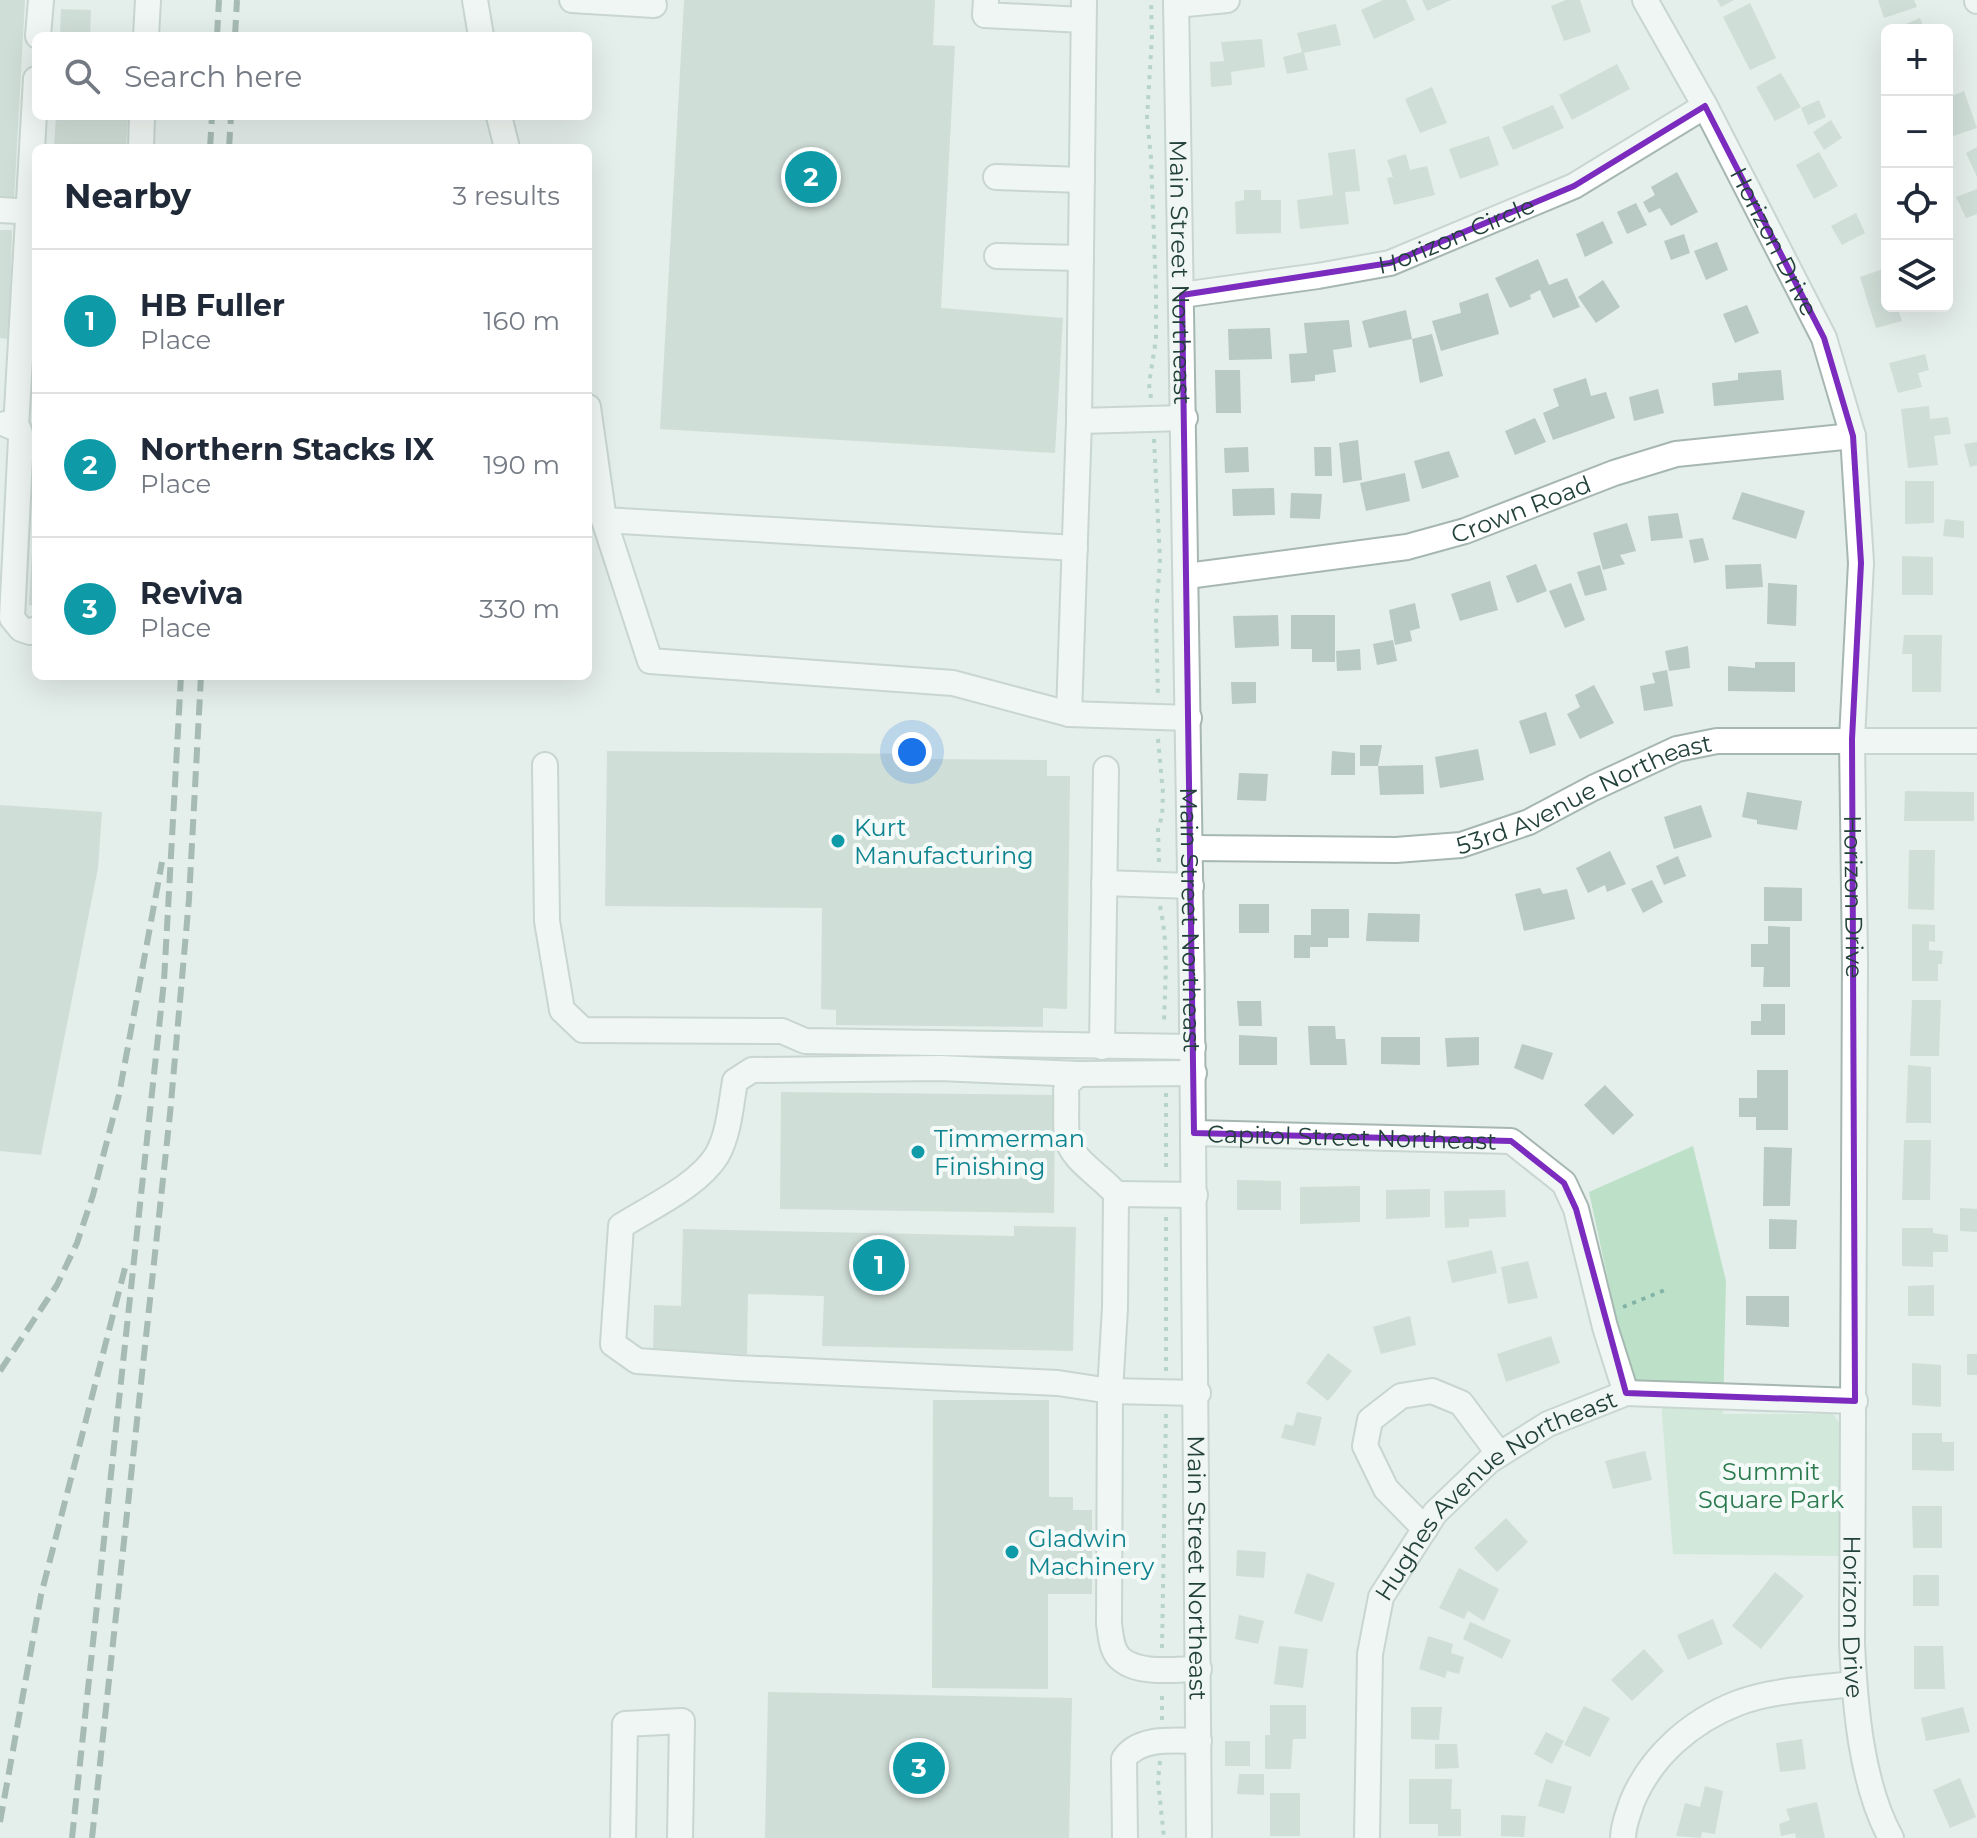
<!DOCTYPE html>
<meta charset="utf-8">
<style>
body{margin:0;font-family:Montserrat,sans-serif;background:#f2f2f3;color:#1f2937}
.controls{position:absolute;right:24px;top:24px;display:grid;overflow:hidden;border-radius:12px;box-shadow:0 8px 32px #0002}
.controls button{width:72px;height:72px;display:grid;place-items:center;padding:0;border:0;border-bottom:2px solid #e0e1e3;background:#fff;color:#1f2937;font:40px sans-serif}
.you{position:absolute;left:912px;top:752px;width:28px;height:28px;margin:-20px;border:6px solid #fff;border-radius:50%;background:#1a73e8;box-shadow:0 0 0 12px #1a73e833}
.badge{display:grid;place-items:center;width:52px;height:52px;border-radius:50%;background:#2563eb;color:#fff;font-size:26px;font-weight:700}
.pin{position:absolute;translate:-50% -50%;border:4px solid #fff;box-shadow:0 2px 8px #0006}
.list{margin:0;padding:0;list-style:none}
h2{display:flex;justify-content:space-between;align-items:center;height:104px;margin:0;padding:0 32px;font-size:34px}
h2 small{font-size:26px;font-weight:400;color:#747a83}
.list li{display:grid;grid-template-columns:52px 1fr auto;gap:24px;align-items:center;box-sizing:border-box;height:144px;padding:0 32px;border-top:2px solid #e0e1e3}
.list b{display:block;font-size:30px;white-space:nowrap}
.list p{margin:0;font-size:26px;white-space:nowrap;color:#747a83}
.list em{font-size:26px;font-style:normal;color:#747a83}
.icon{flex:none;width:44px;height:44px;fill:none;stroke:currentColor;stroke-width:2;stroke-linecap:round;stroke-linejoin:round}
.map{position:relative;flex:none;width:1977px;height:1838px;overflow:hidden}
.search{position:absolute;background:#fff;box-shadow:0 8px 32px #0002;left:32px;top:32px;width:560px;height:88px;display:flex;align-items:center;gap:20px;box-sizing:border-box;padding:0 28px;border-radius:12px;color:#747a83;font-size:30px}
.panel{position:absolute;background:#fff;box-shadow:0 8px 32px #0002;left:32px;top:144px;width:560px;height:536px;border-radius:12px}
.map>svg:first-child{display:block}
.green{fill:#bce0c8}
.building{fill:#b9c9c3}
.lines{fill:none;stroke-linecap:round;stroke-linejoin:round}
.minor-casing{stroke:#a6b7b2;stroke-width:28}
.path{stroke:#82b3a7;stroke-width:4;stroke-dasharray:4 6;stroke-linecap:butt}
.minor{stroke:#fff;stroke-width:24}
.rail{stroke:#5d7c75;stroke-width:6;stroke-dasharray:16 8;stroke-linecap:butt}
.marked{fill:none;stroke:#7b2cbf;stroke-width:6;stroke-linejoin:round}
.culture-dot{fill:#0f9aa8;stroke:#f4faf8;stroke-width:3}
.labels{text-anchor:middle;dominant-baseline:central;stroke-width:8;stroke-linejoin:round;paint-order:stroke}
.street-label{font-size:24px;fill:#22413a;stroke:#f4faf8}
.culture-label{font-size:24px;fill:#0d838f;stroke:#f4faf8;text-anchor:start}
.park-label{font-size:24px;fill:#2a7a4e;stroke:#f4faf8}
</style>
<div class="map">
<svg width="1977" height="1838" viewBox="0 0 1977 1838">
<rect width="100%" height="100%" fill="#e4eeea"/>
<path class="green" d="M1693 1146 1726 1281 1723 1414H1833L1843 1428 1842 1556 1673 1554 1662 1415 1663 1387 1645 1389 1628 1373 1589 1192Z"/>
<path class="building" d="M0 0H25L14 199 0 198Z
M684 0H935L933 45 955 46 941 308 1063 318 1055 453 660 429Z
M1383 0H1406L1415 20 1374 39 1361 10Z
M1422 0H1451L1427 11Z
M1566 0H1580L1591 32 1564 41 1551 6Z
M1717 0H1734L1721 7Z
M1878 0H1914L1917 7 1884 18Z
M1750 3 1776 58 1750 70 1723 17Z
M61 9 91 10 90 36H60Z
M1920 18 1925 30H1892Z
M1336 24 1341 45 1304 53 1308 70 1287 74 1283 57 1302 52 1297 33Z
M1262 39 1265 67 1231 72 1232 85 1211 87 1210 62 1224 61 1221 42Z
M1617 64 1630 89 1572 120 1559 95Z
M1781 73 1801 107 1775 121 1756 87Z
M1432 87 1447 123 1420 133 1405 99Z
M1964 91 1977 128 1950 137 1947 129V98Z
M1819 100 1826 117 1808 125 1801 108Z
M1553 105 1564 128 1513 150 1502 127Z
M56 116H128L126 148H54Z
M1831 120 1842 138 1824 150 1813 132Z
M1489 136 1499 165 1460 179 1449 149Z
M1977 147V177L1966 153Z
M1355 149 1360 191 1345 192 1349 224 1300 229 1297 200 1333 195 1328 153Z
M1819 152 1838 186 1814 199 1796 165Z
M1406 154 1410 170 1427 166 1435 195 1394 205 1387 178 1393 177 1387 160Z
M1677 172 1698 212 1671 226 1660 208 1649 213 1643 202 1655 195 1651 187Z
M1977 189V214L1966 218 1956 197Z
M1244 190H1261V200H1281V233L1236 234 1235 202 1244 200Z
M1636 203 1647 225 1627 234 1617 212Z
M1856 213 1865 233 1842 245 1831 226Z
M1603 221 1613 243 1585 257 1576 234Z
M0 230H12L9 339 0 338Z
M1684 234 1690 253 1671 260 1664 241Z
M1717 242 1728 270 1706 280 1694 251Z
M1538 259 1549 285 1567 278 1580 307 1553 318 1540 290 1530 295 1531 299 1510 308 1495 278Z
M1886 268 1887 306H1897L1902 321 1876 328 1860 277Z
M1603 280 1620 307 1596 323 1578 297Z
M1488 293 1499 334 1441 351 1432 321 1461 313 1459 303Z
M1747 305 1759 333 1735 343 1723 314Z
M1406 310 1412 339 1432 334 1443 376 1420 383 1412 339 1369 348 1362 321Z
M1349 320 1352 347 1333 350 1336 372 1315 375V381L1291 383 1289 354 1307 353 1304 323Z
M1270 328 1272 359 1229 360 1228 329Z
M1925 354 1929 370 1918 373 1922 387 1898 393 1889 363Z
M1215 370H1240L1241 413H1216Z
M1781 370 1784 400 1714 406 1712 383 1738 380V373Z
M1586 378 1591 396 1606 392 1615 418 1553 440 1543 413 1559 406 1553 389Z
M1658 389 1664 413 1634 421 1629 397Z
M1929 406 1930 419 1948 417 1951 434 1934 436 1938 465 1908 468 1901 409Z
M1535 418 1546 442 1515 455 1505 431Z
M1358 440 1362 480 1343 483 1339 443Z
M1977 442V465L1970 467 1964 444Z
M1248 447 1249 472 1225 473 1224 448Z
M1314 447H1331L1332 476H1315Z
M1449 451 1459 477 1422 489 1414 461Z
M1405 473 1410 501 1366 511 1360 483Z
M1905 481H1934V523L1905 524Z
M1274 488 1275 515 1233 516 1232 489Z
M1742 492 1805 511 1796 539 1732 519Z
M1291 493 1322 494 1320 519 1290 518Z
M1678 513 1683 538 1651 541 1648 516Z
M34 518H36V606L29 605Z
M1945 519 1964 521V538L1943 536Z
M1627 523 1636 551 1620 555 1625 564 1603 570 1593 533Z
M1703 538 1709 560 1694 563 1689 540Z
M1902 556 1933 557V595H1902Z
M1536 564 1547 591 1517 603 1506 576Z
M1761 564 1763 587 1726 589 1725 565Z
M1600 565 1607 590 1585 596 1577 572Z
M1490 581 1498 610 1460 621 1451 594Z
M1571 583 1585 620 1565 628 1549 591Z
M1768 583 1797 585 1796 626 1767 624Z
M1415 603 1420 628 1410 631 1412 641 1395 645 1389 610Z
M1278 615 1279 646 1235 648 1233 616Z
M1291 615H1335V662H1312V649H1291Z
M1904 635H1942L1941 692H1912V654H1902Z
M1393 640 1397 661 1377 665 1373 644Z
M1688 646 1690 668 1669 671 1665 651Z
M1360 649 1361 670 1337 671 1336 651Z
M1755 662H1795V692L1728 691V666L1755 668Z
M1667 670 1673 706 1644 711 1640 686 1655 683 1652 673Z
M1231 682H1256V703L1232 704Z
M1594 685 1614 723 1580 739 1567 714 1580 707 1575 695Z
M1546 712 1556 745 1530 754 1519 721Z
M1360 745H1382L1378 766H1360Z
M1478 749 1484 780 1440 788 1435 757Z
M607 751 927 754 926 759 1047 760V776H1070L1067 1009 1043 1008V1027L836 1025V1010L821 1009 822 908 605 906Z
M1332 751 1355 753V775H1331Z
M1423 765 1424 794 1380 795 1378 766Z
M1239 773 1268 774 1266 801 1237 800Z
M1905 791 1974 792V821H1904Z
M1747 792 1802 801 1797 830 1757 824V820L1742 817Z
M0 805 102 812 98 868 41 1155 0 1151Z
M1701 805 1712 837 1674 849 1664 817Z
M1909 850H1935L1934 910 1908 909Z
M1610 851 1626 884 1607 892 1605 885 1588 893 1576 868Z
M1678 856 1686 876 1664 885 1656 866Z
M1652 880 1663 902 1643 913 1631 889Z
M1764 887 1802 888V921H1764Z
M1540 888 1543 894 1567 889 1575 919 1524 931 1515 894Z
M1239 904H1269V933H1239Z
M1311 909H1349V938H1328V947H1310V958H1294V935H1311Z
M1368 913 1420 914 1419 942 1366 941Z
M1912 924 1935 925V942L1929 941V950L1943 951 1942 964H1938V981H1912Z
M1768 926 1790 927V987H1763L1764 967H1751V944H1768Z
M1912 1000H1941L1939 1056H1910Z
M1237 1001H1261L1262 1026H1239Z
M1761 1004H1785V1035H1751V1021H1761Z
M1308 1026H1335L1336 1039H1345L1347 1065H1310Z
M1239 1035 1277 1037V1065H1239Z
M1381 1037H1420V1065L1381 1064Z
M1479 1037V1065L1447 1067 1445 1038Z
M1522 1044 1553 1053 1543 1080 1514 1068Z
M1908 1065 1931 1067V1123H1906Z
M1757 1070H1788V1130H1756V1117H1739V1098H1757Z
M1605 1085 1634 1115 1613 1135 1584 1105Z
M781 1092 1055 1095 1054 1213 780 1209Z
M1904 1140H1931L1930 1200H1902Z
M1764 1147 1792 1148 1790 1206H1763Z
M1237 1180 1281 1181V1210H1237Z
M1360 1186V1222L1300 1224V1187Z
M1430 1189V1217L1386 1219V1190Z
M1505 1190 1506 1217 1469 1219V1227L1445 1228 1444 1191Z
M1960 1208 1977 1209V1232L1960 1231Z
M1769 1219 1797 1220 1796 1249H1769Z
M1014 1226 1076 1227 1073 1351 822 1346 824 1296 748 1294 747 1354 653 1352 654 1305 681 1306 683 1229 1014 1236Z
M1902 1228H1933V1233L1948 1235V1252H1933V1267L1902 1266Z
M1492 1250 1497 1273 1452 1283 1447 1261Z
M1528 1261 1538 1298 1508 1304 1501 1267Z
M1934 1285V1316H1908V1286Z
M1746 1296H1789V1327L1746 1325Z
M1410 1316 1416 1345 1381 1354 1373 1327Z
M1551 1336 1560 1363 1506 1382 1497 1354Z
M1328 1353 1352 1371 1328 1401 1306 1383Z
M1967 1354H1977V1375H1967Z
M1912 1363 1941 1365V1407L1912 1405Z
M933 1400H1049V1497H1073V1510H1092V1594H1048V1689L932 1688Z
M1297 1412 1322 1417 1315 1446 1281 1438 1285 1424 1293 1426Z
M1912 1433H1942V1442H1954V1471L1912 1470Z
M1645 1451 1652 1480 1613 1489 1605 1461Z
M1912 1506H1942V1548H1913Z
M1506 1518 1528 1542 1497 1572 1474 1548Z
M1237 1550 1266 1552 1264 1578 1236 1576Z
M1459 1568 1499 1589 1484 1621 1468 1611 1464 1619 1439 1608Z
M1775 1572 1804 1596 1761 1649 1732 1626Z
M1307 1573 1335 1583 1322 1622 1294 1613Z
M1913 1575H1939V1606H1913Z
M1239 1615 1264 1621 1258 1644 1235 1639Z
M1713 1619 1723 1644 1688 1660 1677 1635Z
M1470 1622 1511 1640 1502 1659 1463 1639Z
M1428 1636 1453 1644 1451 1653 1464 1657 1459 1674 1447 1671 1445 1678 1419 1669Z
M1279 1646 1308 1649 1303 1688 1274 1684Z
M1914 1646H1943L1945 1689H1914Z
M1644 1649 1664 1671 1632 1701 1611 1680Z
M768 1692 1072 1698 1069 1838H765Z
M1270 1705H1306V1739H1293L1291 1769H1265V1735H1270Z
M1584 1706 1610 1718 1590 1757 1564 1745Z
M1411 1707H1442L1439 1740 1411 1739Z
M1963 1707 1970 1732 1926 1741 1921 1718Z
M1546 1732 1564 1741 1552 1764 1534 1754Z
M1802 1739 1806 1769 1780 1772 1776 1743Z
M1225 1741H1250V1766H1225Z
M1435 1744H1457L1459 1768 1435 1769Z
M1239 1774H1264V1795L1237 1794Z
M1960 1778 1976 1817 1950 1828 1933 1790Z
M1409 1779H1452L1451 1809H1461V1836H1438V1824H1409Z
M1546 1779 1572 1787 1564 1814 1538 1806Z
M1705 1786 1723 1791 1715 1834 1702 1832 1701 1838 1676 1836 1685 1803 1700 1807Z
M1270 1793H1300V1836H1270Z
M1817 1802 1825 1838H1796L1795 1833 1781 1836 1779 1824 1790 1820 1786 1809Z
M1501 1815 1526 1816 1524 1837 1501 1836Z"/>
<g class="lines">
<defs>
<g id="minor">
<path d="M475 0 481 36"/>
<path d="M572 0 654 5"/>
<path d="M986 0 985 15 1083 20"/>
<path id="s1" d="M1176 0C1187 613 1197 1225 1199 1838"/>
<path id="s2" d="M1645 0 1705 106 1824 338 1853 436 1861 563 1852 739 1855 963 1852 1644C1855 1705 1861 1784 1891 1838"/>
<path d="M1977 0V1"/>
<path d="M1176 5 1227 0"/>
<path d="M38 36 41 0"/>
<path d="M146 36 148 0"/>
<path d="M499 116 507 148"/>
<path d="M141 148 142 116"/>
<path d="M996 177 1082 180"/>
<path d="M0 210 36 212"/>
<path d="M997 256 1081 258"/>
<path id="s3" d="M1182 295 1318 276 1390 263 1574 186 1705 106"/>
<path d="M588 407 604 520 650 661 953 683 1069 714 1189 718"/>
<path d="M1079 421 1084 0"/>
<path d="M5 424 19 430 21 438 12 618 21 629 30 632 36 629"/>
<path d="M16 428 36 79"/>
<path d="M604 520 1075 548"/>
<path id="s4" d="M1187 576 1407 547 1465 531 1614 473 1676 454 1853 436"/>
<path d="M1069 714 1079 421 1185 418"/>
<path d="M545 765 547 921 562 1010 583 1030 782 1031 805 1041 1193 1047"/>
<path id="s5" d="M1191 848 1396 850 1461 845 1529 822 1593 788 1677 749 1717 741H1977"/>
<path d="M1104 883 1191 886"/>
<path d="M1102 1047 1106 769"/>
<path d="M1194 1073 1078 1074 1067 1084 1066 1091C1067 1106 1065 1122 1067 1136 1070 1160 1102 1176 1116 1194L1115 1308 1110 1391 1109 1624C1111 1636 1111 1652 1122 1660 1141 1675 1177 1669 1199 1669"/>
<path d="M1078 1074 940 1068 752 1070 735 1081C731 1104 729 1134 717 1155 699 1185 651 1207 621 1226L613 1344 637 1361 738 1368 1058 1383 1110 1391 1198 1393"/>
<path id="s6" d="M1194 1133 1511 1141 1564 1183 1576 1209 1605 1327 1626 1393"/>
<path d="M1116 1194 1195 1195"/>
<path d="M1425 1529 1386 1489 1365 1446 1370 1420 1401 1396 1432 1391 1461 1403 1499 1454"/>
<path d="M623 1838 625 1724 682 1721 680 1838"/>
<path d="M1125 1838 1124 1759C1139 1736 1175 1741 1199 1741"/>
<path id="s7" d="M1367 1838 1370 1654 1381 1597 1435 1513 1489 1461 1548 1424 1626 1393 1855 1401"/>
<path d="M1623 1838C1623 1825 1628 1815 1632 1802 1651 1756 1691 1721 1738 1703 1772 1690 1818 1688 1854 1684"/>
</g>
</defs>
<use href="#minor" class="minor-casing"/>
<path class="path" d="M1151 398 1149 384 1156 339V291L1151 158 1147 118 1152 36 1151 0
M1154 439 1160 560 1156 617 1158 698
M1158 739 1163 793 1162 817 1158 828 1159 865
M1160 906C1169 948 1165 982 1164 1024
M1166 1093V1172
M1166 1217V1372
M1623 1307 1665 1290
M1162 1648 1166 1413
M1162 1720V1693
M1160 1761 1158 1781 1164 1838"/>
<use href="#minor" class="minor"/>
<path class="rail" d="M217 36 219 0
M235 36 237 0
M210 148 212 116
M229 148 231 116
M0 1371 57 1285 77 1243 93 1195 119 1095 162 862
M0 1822 41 1595 125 1268
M72 1838 164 981 181 676
M92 1838 170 1114 189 899 201 676"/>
</g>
<path d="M0 0H1977V1838H0ZM1705 106 1824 338 1853 436 1861 563 1852 739 1855 1401 1626 1393 1576 1209 1564 1183 1511 1141 1194 1133 1182 295 1390 263 1574 186Z" fill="#e4eeea" fill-opacity=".55" fill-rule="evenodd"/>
<path class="marked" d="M1705 106 1824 338 1853 436 1861 563 1852 739 1855 1401 1626 1393 1576 1209 1564 1183 1511 1141 1194 1133 1182 295 1390 263 1574 186Z"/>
<g class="culture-dot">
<circle cx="838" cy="841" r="8"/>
<circle cx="918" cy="1152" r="8"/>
<circle cx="1012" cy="1552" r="8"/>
</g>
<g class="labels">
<g class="street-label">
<text stroke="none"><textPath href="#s3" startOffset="282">Horizon Circle</textPath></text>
<text stroke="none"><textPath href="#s2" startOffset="274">Horizon Drive</textPath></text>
<text stroke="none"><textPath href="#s1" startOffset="272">Main Street Northeast</textPath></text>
<text stroke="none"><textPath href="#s4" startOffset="342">Crown Road</textPath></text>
<text stroke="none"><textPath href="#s5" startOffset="404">53rd Avenue Northeast</textPath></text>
<text stroke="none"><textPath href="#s2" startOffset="946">Horizon Drive</textPath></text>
<text stroke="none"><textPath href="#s1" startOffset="920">Main Street Northeast</textPath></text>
<text stroke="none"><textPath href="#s6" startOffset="158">Capitol Street Northeast</textPath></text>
<text stroke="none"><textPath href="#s7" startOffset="400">Hughes Avenue Northeast</textPath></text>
<text stroke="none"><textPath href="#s1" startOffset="1568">Main Street Northeast</textPath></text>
<text stroke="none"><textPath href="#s2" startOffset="1666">Horizon Drive</textPath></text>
</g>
<g class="culture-label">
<text x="854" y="827">Kurt<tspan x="854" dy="28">Manufacturing</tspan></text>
<text x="934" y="1138">Timmerman<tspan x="934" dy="28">Finishing</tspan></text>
<text x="1028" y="1538">Gladwin<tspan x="1028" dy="28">Machinery</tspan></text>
</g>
<g class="park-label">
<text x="1771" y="1471">Summit<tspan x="1771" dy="28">Square Park</tspan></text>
</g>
</g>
</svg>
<div class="controls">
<button>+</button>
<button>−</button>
<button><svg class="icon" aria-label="locate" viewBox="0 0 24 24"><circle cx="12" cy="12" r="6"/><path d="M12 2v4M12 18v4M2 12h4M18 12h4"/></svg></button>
<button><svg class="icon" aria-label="layers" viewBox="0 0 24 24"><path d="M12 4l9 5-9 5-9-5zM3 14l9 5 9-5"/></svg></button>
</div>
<div class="you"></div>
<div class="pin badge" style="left:879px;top:1265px;background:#0f9aa8">1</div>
<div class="pin badge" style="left:811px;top:177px;background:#0f9aa8">2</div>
<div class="pin badge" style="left:919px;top:1768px;background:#0f9aa8">3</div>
<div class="search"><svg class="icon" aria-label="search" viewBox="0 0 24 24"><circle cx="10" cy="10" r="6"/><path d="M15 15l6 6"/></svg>Search here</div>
<section class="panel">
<h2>Nearby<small>3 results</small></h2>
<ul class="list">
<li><span class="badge" style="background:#0f9aa8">1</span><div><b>HB Fuller</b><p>Place</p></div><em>160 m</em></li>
<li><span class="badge" style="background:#0f9aa8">2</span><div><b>Northern Stacks IX</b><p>Place</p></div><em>190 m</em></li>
<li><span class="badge" style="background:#0f9aa8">3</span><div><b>Reviva</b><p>Place</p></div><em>330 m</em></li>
</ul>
</section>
</div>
